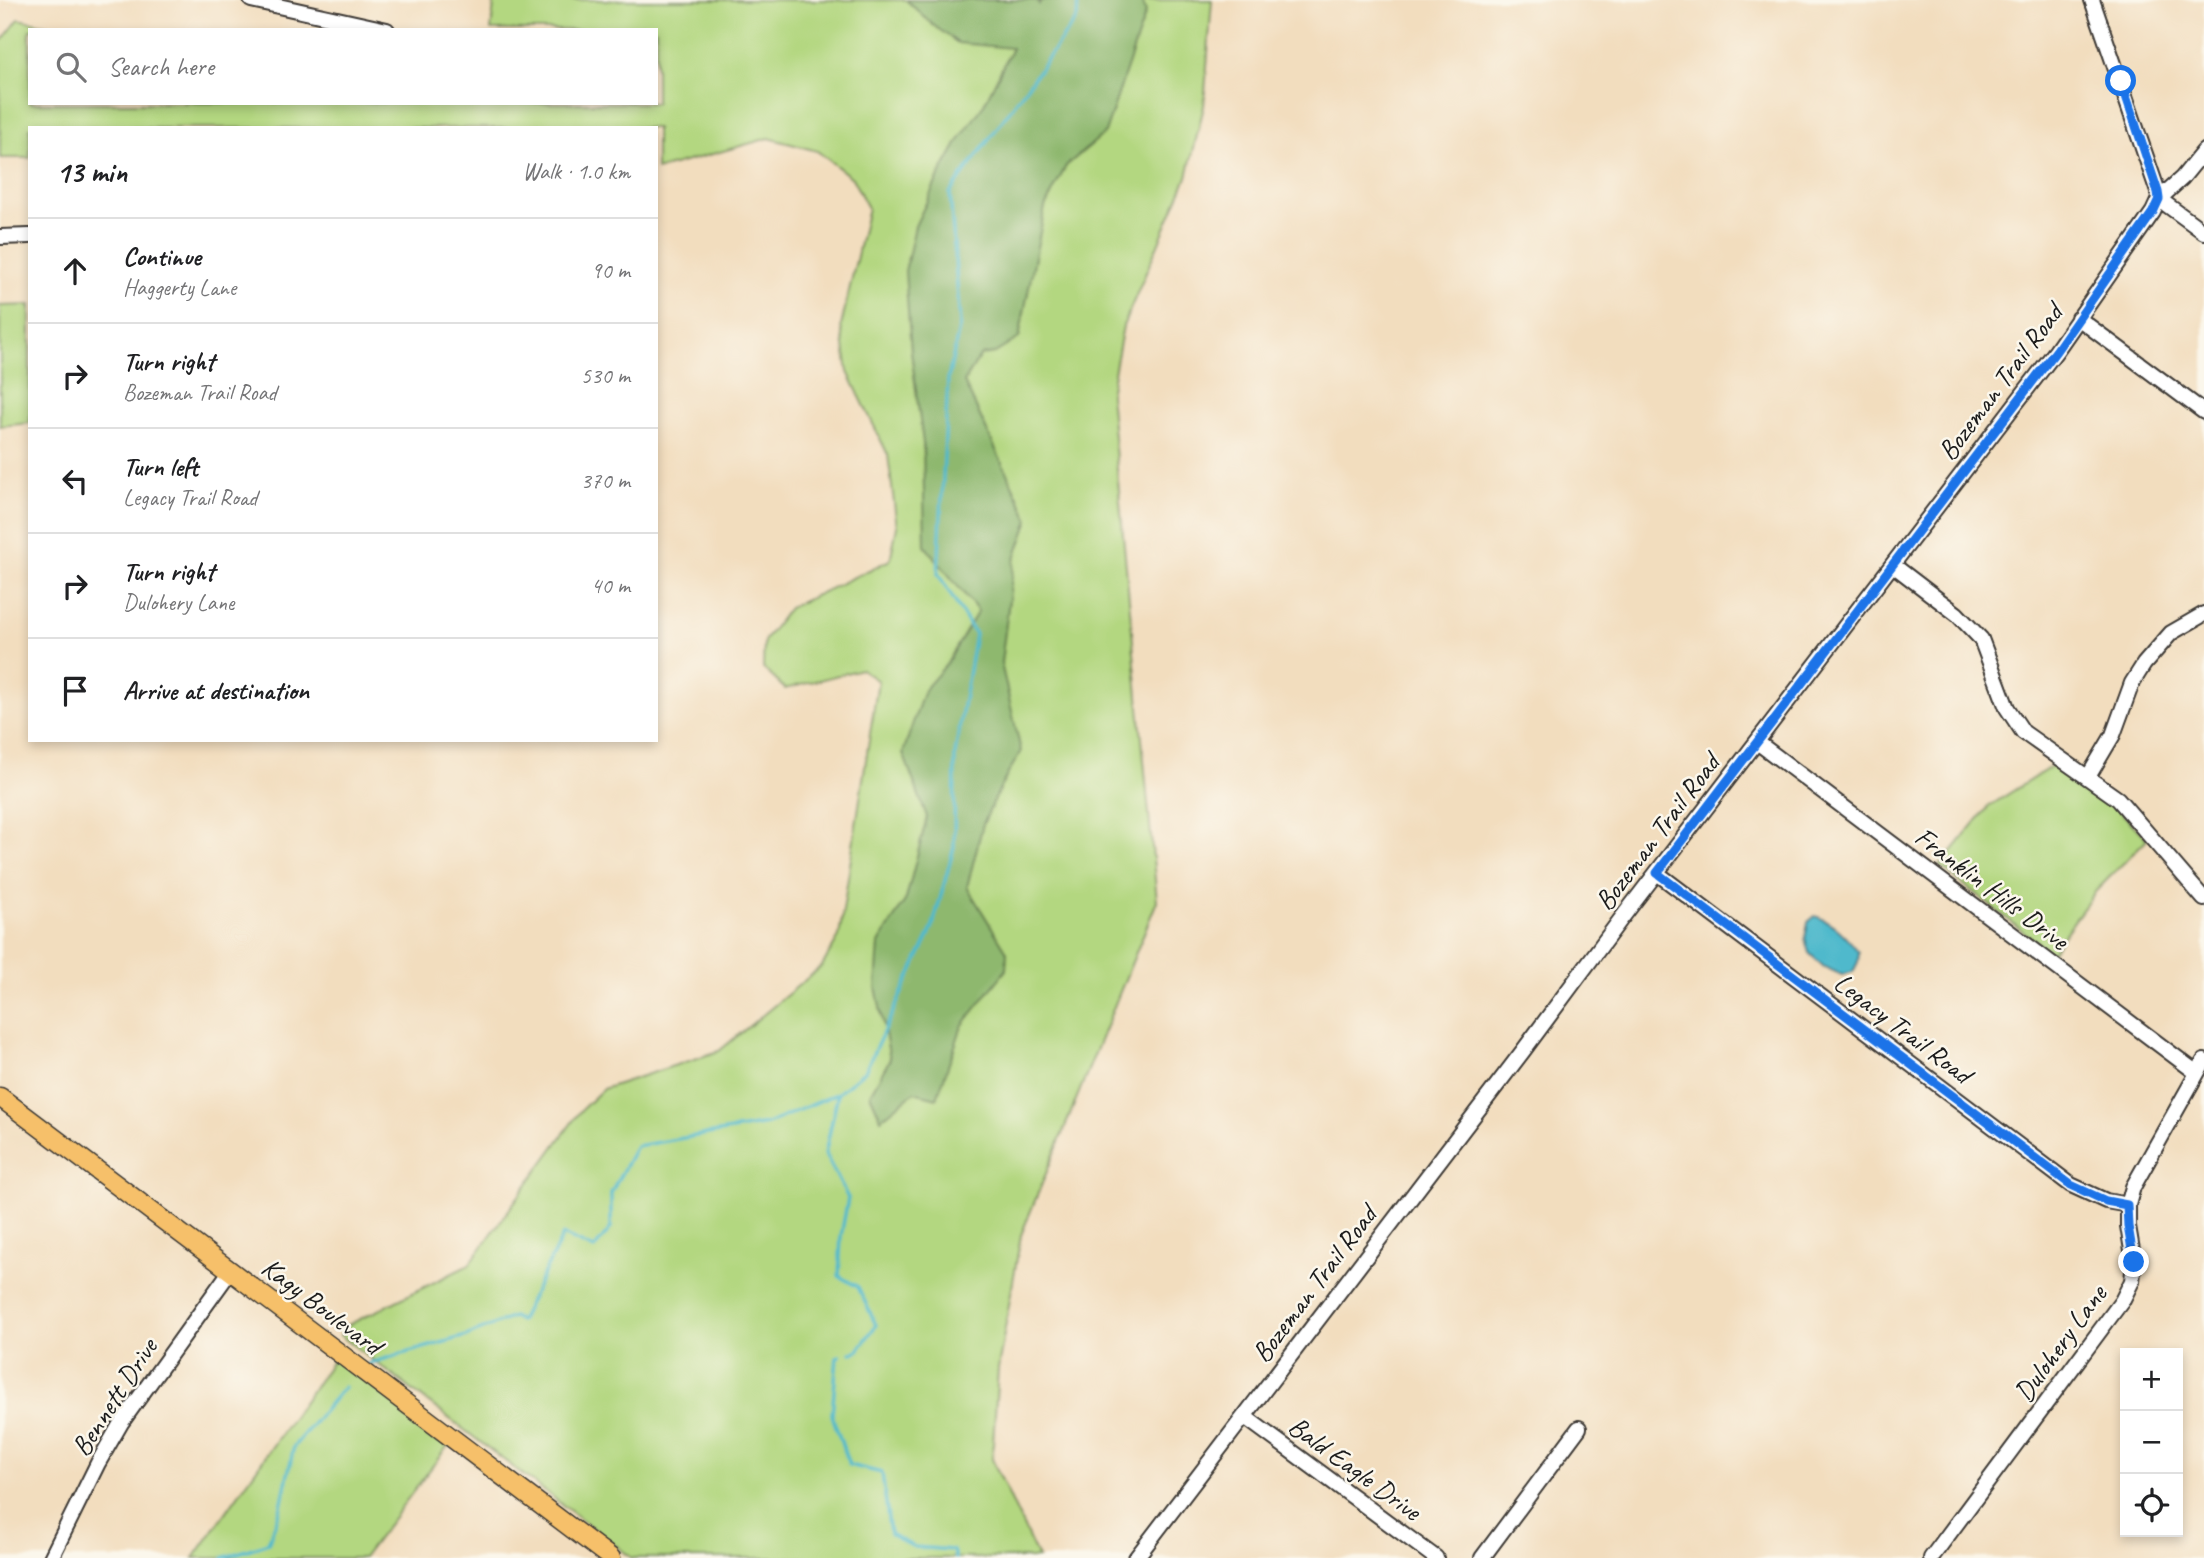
<!DOCTYPE html>
<meta charset="utf-8">
<style>
body{margin:0;font-family:Caveat,sans-serif;background:#f2f2f2;color:#202124}
.controls{position:absolute;right:21px;bottom:21px;display:grid;overflow:hidden;border-radius:0px;box-shadow:0 4px 10px #0003}
.controls button{width:63px;height:63px;display:grid;place-items:center;padding:0;border:0;border-bottom:2px solid #e0e0e0;background:#fff;color:#202124;font:35px sans-serif}
.stop{position:absolute;width:21px;height:21px;margin:-16px;border:5px solid #1a73e8;border-radius:50%;background:#fff}
.stop.end{background:#1a73e8;border-color:#fff;box-shadow:0 2px 7px #0008}
.list{margin:0;padding:0;list-style:none}
h2{display:flex;justify-content:space-between;align-items:center;height:91px;margin:0;padding:0 28px;font-size:30px}
h2 small{font-size:23px;font-weight:400;color:#757577}
.list li{display:grid;grid-template-columns:46px 1fr auto;gap:21px;align-items:center;box-sizing:border-box;height:105px;padding:0 28px;border-top:2px solid #e0e0e0}
.list b{display:block;font-size:26px;white-space:nowrap}
.list p{margin:0;font-size:23px;white-space:nowrap;color:#757577}
.list em{font-size:23px;font-style:normal;color:#757577}
.icon{flex:none;width:38px;height:38px;fill:none;stroke:currentColor;stroke-width:2;stroke-linecap:round;stroke-linejoin:round}
.map{position:relative;flex:none;width:2204px;height:1558px;overflow:hidden}
.search{position:absolute;background:#fff;box-shadow:0 4px 10px #0003;left:28px;top:28px;width:630px;height:77px;display:flex;align-items:center;gap:18px;box-sizing:border-box;padding:0 24px;border-radius:0px;color:#757577;font-size:26px}
.panel{position:absolute;background:#fff;box-shadow:0 4px 10px #0003;left:28px;top:126px;width:630px;height:616px;border-radius:0px}
.map>svg:first-child{display:block}
.green{fill:#b3d780;stroke:#687a4e;stroke-width:2}
.forest{fill:#8eb86e;stroke:#556a45;stroke-width:2}
.water{fill:#4fb9cc;stroke:#366a74;stroke-width:2}
.lines{fill:none;stroke-linecap:round;stroke-linejoin:round}
.stream{stroke:#4fb9cc;stroke-width:3.5}
.minor-casing{stroke:#3c3934;stroke-width:18}
.major-casing{stroke:#3c3934;stroke-width:21}
.minor{stroke:#fff;stroke-width:14}
.major{stroke:#f6c06b;stroke-width:18}
.route{stroke:#1a73e8;stroke-width:9}
.labels{text-anchor:middle;dominant-baseline:central;stroke-width:5;stroke-linejoin:round;paint-order:stroke}
.street-label{font-size:28px;fill:#1c1c1c;stroke:#fbf7ec}
</style>
<div class="map">
<svg width="2204" height="1558" viewBox="0 0 2204 1558">
<rect width="100%" height="100%" fill="#fbf7ec"/>
<filter id="ink" filterUnits="userSpaceOnUse"><feTurbulence type="fractalNoise" baseFrequency=".0143" numOctaves="2"/><feDisplacementMap in="SourceGraphic" scale="14" xChannelSelector="R" yChannelSelector="G"/><feConvolveMatrix kernelMatrix="1 2 1 2 8 2 1 2 1" color-interpolation-filters="sRGB"/></filter>
<filter id="wash" filterUnits="userSpaceOnUse"><feTurbulence type="fractalNoise" baseFrequency=".00686" numOctaves="4" result="noise"/><feDisplacementMap in="SourceGraphic" scale="28" xChannelSelector="R" yChannelSelector="G"/><feGaussianBlur stdDeviation="1.57" result="paint"/><feColorMatrix in="noise" values="0 0 0 0 0 0 0 0 0 0 0 0 0 0 0 0 0 1.4 0 .05"/><feComposite in="paint" operator="in"/></filter>
<g filter="url(#wash)">
<rect width="100%" height="100%" fill="#f2ddbe"/>
<path class="green" d="M490 0H1212L1204 106 1187 177 1123 326 1110 394 1157 901 1021 1235 998 1369 992 1459 1038 1558H632L340 1335 348 1325 469 1265 581 1110 603 1089 719 1051 822 966 839 937 878 681 861 669 785 689 763 668 764 641 789 608 890 560 897 527 888 455 848 372 841 326 868 208 852 178 817 151 769 138 656 170V128H30V158H0V43L19 19 69 30H30V103H656V30H491L494 4Z
M30 305V423L0 426V306Z
M2057 763 2104 795 2147 839 2095 892 2051 953 1940 866 1988 807Z
M335 1357 450 1443 363 1558H194Z"/>
<path class="forest" d="M906 0H1037L1039 4 1041 0H1142L1146 12 1105 133 1066 166 1045 207 1019 338 995 353 981 355 964 382 1029 520 1014 561 1001 663 1021 751 1001 786 983 824 967 887 1007 952 1006 970 962 1026 937 1098 914 1092 881 1119 870 1094 890 1059 876 987 879 943 906 899 927 817 903 753 924 690 946 665 978 611 925 546 923 443 911 352 905 271 915 226 937 180 961 137 983 106 1012 48 958 43 933 25Z"/>
<path class="water" d="M1815 916C1834 922 1847 937 1859 952L1858 962 1853 972 1842 975 1824 967 1809 953 1805 938 1808 922Z"/>
<g class="lines">
<path class="stream" d="M838 1093 825 1154 848 1198 841 1236 839 1276 858 1287 876 1325 857 1352 851 1353
M840 1356 837 1357 832 1415 849 1465 882 1473 890 1534 914 1547 953 1550 955 1558
M367 1366 370 1363 466 1336 513 1317 520 1321 563 1235 594 1249 611 1228V1193L636 1146 767 1124 838 1093 865 1071 932 929 954 847 955 754 975 634 938 574 948 379 960 324 950 193 1077 18 1078 0
M223 1558 268 1543 280 1511 294 1446 344 1387"/>
</g>
</g>
<g filter="url(#ink)">
<g class="lines">
<defs>
<path id="minor" d="M251 0 387 30
M2159 199 2182 178 2204 151
M2159 199 2204 232
M0 237 30 236
M2078 318 2204 412
M1893 565 1957 614 1981 639 2007 708 2023 732 2118 799 2204 899
M1757 742 2197 1073
M2088 777 2113 735 2132 683 2144 664 2171 633 2204 614
M1657 873 2071 1185 2106 1201 2128 1205
M1245 1417 1436 1558
M51 1558 98 1463 121 1423 231 1270
M1136 1558 1523 1051 1621 919 2056 351 2153 212 2159 199 2158 192 2092 0
M1482 1558 1579 1428
M1931 1558 2122 1301 2132 1281 2134 1262 2128 1226V1205L2133 1187 2204 1061"/>
<path id="major" d="M0 1097 611 1558"/>
</defs>
<use href="#minor" class="minor-casing"/>
<use href="#major" class="major-casing"/>
<use href="#minor" class="minor"/>
<use href="#major" class="major"/>
</g>
</g>
<g class="lines" filter="url(#ink)">
<path class="route" d="M2121 81 2158 192 2159 199 2153 212 2056 351 1657 873 2071 1185 2106 1201 2127 1205 2128 1226 2134 1262"/>
</g>
<g class="labels">
<g class="street-label">
<text transform="translate(2000 382) rotate(-53)">Bozeman Trail Road</text>
<text transform="translate(1657 832) rotate(-53)">Bozeman Trail Road</text>
<text transform="translate(1992 888) rotate(37)">Franklin Hills Drive</text>
<text transform="translate(1903 1028) rotate(37)">Legacy Trail Road</text>
<text transform="translate(1314 1284) rotate(-53)">Bozeman Trail Road</text>
<text transform="translate(322 1306) rotate(37)">Kagy Boulevard</text>
<text transform="translate(2060 1343) rotate(-54)">Dulohery Lane</text>
<text transform="translate(114 1397) rotate(-57)">Bennett Drive</text>
<text transform="translate(1355 1468) rotate(36)">Bald Eagle Drive</text>
</g>
</g>
</svg>
<div class="controls">
<button>+</button>
<button>−</button>
<button><svg class="icon" aria-label="locate" viewBox="0 0 24 24"><circle cx="12" cy="12" r="6"/><path d="M12 2v4M12 18v4M2 12h4M18 12h4"/></svg></button>
</div>
<div class="stop" style="left:2121px;top:81px"></div>
<div class="stop end" style="left:2134px;top:1262px"></div>
<div class="search"><svg class="icon" aria-label="search" viewBox="0 0 24 24"><circle cx="10" cy="10" r="6"/><path d="M15 15l6 6"/></svg>Search here</div>
<section class="panel">
<h2>13 min<small>Walk · 1.0 km</small></h2>
<ul class="list">
<li><svg class="icon" aria-label="ahead" viewBox="0 0 24 24"><path d="M12 20V5M6 11l6-6 6 6"/></svg><div><b>Continue</b><p>Haggerty Lane</p></div><em>90 m</em></li>
<li><svg class="icon" aria-label="right" viewBox="0 0 24 24"><path d="M7 20v-9h11M14 6l5 5-5 5"/></svg><div><b>Turn right</b><p>Bozeman Trail Road</p></div><em>530 m</em></li>
<li><svg class="icon" aria-label="left" viewBox="0 0 24 24"><path d="M17 20v-9H6M10 6l-5 5 5 5"/></svg><div><b>Turn left</b><p>Legacy Trail Road</p></div><em>370 m</em></li>
<li><svg class="icon" aria-label="right" viewBox="0 0 24 24"><path d="M7 20v-9h11M14 6l5 5-5 5"/></svg><div><b>Turn right</b><p>Dulohery Lane</p></div><em>40 m</em></li>
<li><svg class="icon" aria-label="arrive" viewBox="0 0 24 24"><path d="M6 21V4h12l-3 4 3 4H6"/></svg><div><b>Arrive at destination</b></div></li>
</ul>
</section>
</div>
